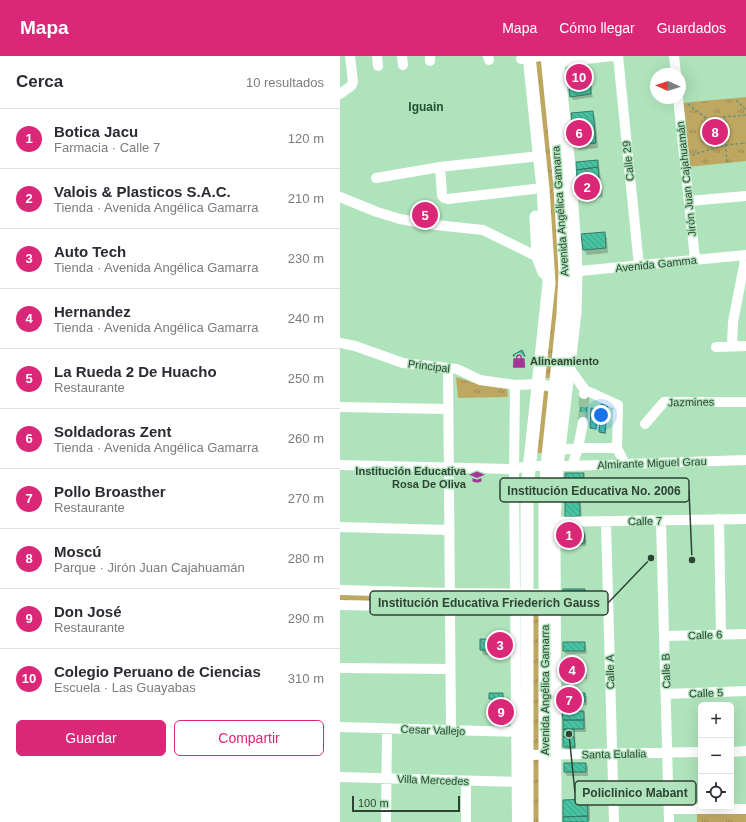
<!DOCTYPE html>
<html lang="es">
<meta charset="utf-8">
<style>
body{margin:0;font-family:Helvetica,sans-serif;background:#f2f2f3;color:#2b2b33}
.controls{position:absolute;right:12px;bottom:12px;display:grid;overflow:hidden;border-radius:6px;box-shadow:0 4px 16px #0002}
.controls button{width:36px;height:36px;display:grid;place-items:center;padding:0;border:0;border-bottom:1px solid #e1e1e2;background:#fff;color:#2b2b33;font:20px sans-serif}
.compass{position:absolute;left:310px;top:12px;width:36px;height:36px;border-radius:50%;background:#fff;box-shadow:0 4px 16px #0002;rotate:273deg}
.scale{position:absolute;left:12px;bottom:10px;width:108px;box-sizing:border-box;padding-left:4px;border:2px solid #2e4333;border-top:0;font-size:11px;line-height:14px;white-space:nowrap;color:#2e4333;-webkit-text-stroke:3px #afe3bb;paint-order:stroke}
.you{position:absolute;left:261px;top:359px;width:14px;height:14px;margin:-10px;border:3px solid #fff;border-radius:50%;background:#1a73e8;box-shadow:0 0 0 6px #1a73e833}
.badge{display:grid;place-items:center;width:26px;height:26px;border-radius:50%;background:#db2777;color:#fff;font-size:13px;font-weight:700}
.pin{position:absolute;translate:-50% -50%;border:2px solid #fff;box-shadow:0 1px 4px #0006}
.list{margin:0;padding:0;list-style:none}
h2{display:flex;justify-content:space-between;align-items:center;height:52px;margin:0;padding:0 16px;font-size:17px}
h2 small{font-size:13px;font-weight:400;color:#7c7c81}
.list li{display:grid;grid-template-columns:26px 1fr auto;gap:12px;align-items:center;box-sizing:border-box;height:60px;padding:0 16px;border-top:1px solid #e1e1e2}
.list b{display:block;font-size:15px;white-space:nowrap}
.list p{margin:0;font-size:13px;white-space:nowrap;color:#7c7c81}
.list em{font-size:13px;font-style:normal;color:#7c7c81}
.actions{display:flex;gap:8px;padding:12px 16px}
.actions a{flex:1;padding:9px 0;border:1px solid #db2777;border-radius:6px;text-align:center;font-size:14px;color:#db2777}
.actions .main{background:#db2777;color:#fff}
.icon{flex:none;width:22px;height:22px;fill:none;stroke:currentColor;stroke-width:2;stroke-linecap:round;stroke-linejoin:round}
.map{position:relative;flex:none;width:406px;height:766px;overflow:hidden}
header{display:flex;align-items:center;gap:24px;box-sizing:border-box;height:56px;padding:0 20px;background:#db2777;color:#fff}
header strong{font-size:19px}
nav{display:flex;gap:22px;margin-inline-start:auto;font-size:14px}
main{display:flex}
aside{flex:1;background:#fff}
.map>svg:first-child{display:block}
.grass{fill:url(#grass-tufts)}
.garden{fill:#bea861}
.shadow{fill:#0003}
.building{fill:url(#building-back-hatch);stroke:#357966}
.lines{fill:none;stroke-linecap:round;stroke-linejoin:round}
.minor-tunnel{stroke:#95c3a0;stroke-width:10;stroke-dasharray:10 5;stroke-linecap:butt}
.path{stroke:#6e9276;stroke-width:1.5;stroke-dasharray:3 2;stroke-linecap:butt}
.minor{stroke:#fff;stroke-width:10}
.major{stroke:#fff;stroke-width:13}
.labels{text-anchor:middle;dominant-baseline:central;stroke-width:3;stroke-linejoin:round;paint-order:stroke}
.street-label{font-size:11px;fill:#2e4333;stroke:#afe3bb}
.poi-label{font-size:11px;font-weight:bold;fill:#2e4333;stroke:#afe3bb;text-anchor:start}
.neighbourhood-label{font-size:12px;font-weight:bold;fill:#205130;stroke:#afe3bb}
.leader{fill:none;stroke:#2e4333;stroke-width:1.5}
.callout-dot{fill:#2e4333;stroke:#afe3bb;stroke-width:1.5}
.callout{fill:#afe3bb;stroke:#2e4333;stroke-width:1.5}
.callout-label{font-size:12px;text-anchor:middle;font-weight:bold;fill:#2e4333}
</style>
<header>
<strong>Mapa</strong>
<nav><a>Mapa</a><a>Cómo llegar</a><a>Guardados</a></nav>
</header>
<main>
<aside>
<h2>Cerca<small>10 resultados</small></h2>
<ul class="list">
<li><span class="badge">1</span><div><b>Botica Jacu</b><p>Farmacia · Calle 7</p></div><em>120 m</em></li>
<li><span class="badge">2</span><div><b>Valois &amp; Plasticos S.A.C.</b><p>Tienda · Avenida Angélica Gamarra</p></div><em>210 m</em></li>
<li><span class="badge">3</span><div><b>Auto Tech</b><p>Tienda · Avenida Angélica Gamarra</p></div><em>230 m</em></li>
<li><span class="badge">4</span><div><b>Hernandez</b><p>Tienda · Avenida Angélica Gamarra</p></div><em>240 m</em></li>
<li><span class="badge">5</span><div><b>La Rueda 2 De Huacho</b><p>Restaurante</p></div><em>250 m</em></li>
<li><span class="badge">6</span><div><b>Soldadoras Zent</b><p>Tienda · Avenida Angélica Gamarra</p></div><em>260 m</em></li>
<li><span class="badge">7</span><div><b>Pollo Broasther</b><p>Restaurante</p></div><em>270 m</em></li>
<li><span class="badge">8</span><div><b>Moscú</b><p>Parque · Jirón Juan Cajahuamán</p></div><em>280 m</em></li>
<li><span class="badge">9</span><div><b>Don José</b><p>Restaurante</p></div><em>290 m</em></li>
<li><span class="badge">10</span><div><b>Colegio Peruano de Ciencias</b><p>Escuela · Las Guayabas</p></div><em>310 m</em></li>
</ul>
<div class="actions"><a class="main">Guardar</a><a>Compartir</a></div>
</aside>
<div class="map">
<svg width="406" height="766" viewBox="0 0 406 766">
<defs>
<pattern id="grass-tufts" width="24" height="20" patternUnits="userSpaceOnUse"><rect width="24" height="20" fill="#bea861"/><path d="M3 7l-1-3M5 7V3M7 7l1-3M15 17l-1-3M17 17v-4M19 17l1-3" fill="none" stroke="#9b8a51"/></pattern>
<pattern id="building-back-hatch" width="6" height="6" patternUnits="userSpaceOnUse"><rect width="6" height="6" fill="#47c3a2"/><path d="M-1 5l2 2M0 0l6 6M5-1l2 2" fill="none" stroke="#3ca085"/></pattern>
</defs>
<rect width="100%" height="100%" fill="#afe3bb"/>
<path class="grass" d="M204 4 221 218 212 322H203L212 232 193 6Z
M406 41V105L348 111 341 47Z
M116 321 141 329 167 332 168 341 118 342Z
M203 335 212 336 205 397H196Z
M0 537 104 539 105 546H0Z
M193 556 201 557V696H190Z
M190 702H202V766H190Z
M406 757V766H357V758Z"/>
<path class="garden" d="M406 60V85L389 87 387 62Z"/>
<path class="shadow" d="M250 31 253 41 233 44 231 40Z
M252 56 255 61 258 92 239 94 236 89Z
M257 105 259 108 263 141 246 143 243 138 242 126H240L238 123Z
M264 177 267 182 268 197 247 199 244 194 242 179Z
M182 295 186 304 181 312 175 299Z
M249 340 246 367 241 366Z
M267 349 266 378 260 377V376Z
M243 418 245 421V432H228L226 428Z
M239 447 241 450 242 464 226 460Z
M244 477 246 480V490H227L225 487Z
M244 534 246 537V554H226L224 551Z
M162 585 165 590V599H144L141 594Z
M244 587 246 590 247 598H226L224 595Z
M223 612H245L247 616V623H225L223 620Z
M162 638 164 641V646H152L150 642Z
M245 638 247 641V649L226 650 224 646Z
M163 654 165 657V663L151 662 149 659Z
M243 656 245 659 246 676H235L236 694H226L224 691Z
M225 708H246L248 711V720H227L225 716Z
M247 744 250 750V765L224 766Z"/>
<path class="building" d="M251 30V38L230 41 229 33Z
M253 55 256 87 235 89 231 57Z
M258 104V111L236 114V106Z
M258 111 259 121 237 123 236 114Z
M259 121 261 136 242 138 241 122Z
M265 176 266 192 243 194 241 178Z
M182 294 185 300 179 310 173 299Z
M242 337 249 338 245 366 239 365Z
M261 348H268L265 377 259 376Z
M251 352 258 353 256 373 250 372Z
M225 417H244L243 429H225Z
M225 446H240V460L225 461Z
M224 476H244L245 487H224Z
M223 533H245V542H223Z
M140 583 162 584V594H140Z
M223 586H245V595H223Z
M222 611H246V620H222Z
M149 637H163V643H149Z
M223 637H245V646L223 647Z
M148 652 163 653V659H148Z
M222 655H244V664H223Z
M223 664H244V673H223Z
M223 673H234V681H223Z
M223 681H234L235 691H223Z
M224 707H246V716H224Z
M247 743 248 760 223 761V744Z
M248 760V766H223V761Z"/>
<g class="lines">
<path class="minor-tunnel" d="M243 366 244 338"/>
<path class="path" d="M396 44 406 54
M348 48 384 76
M352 99 385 89 406 87
M387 106 383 61 406 59"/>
<path class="minor" d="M37 0 38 10
M62 0 63 9
M90 0V5
M148 0 149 4
M278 0 299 210
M334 0 336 18
M213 2 218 6 273 0
M181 3 202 0
M0 38 11 30 13 26 10 0
M338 42 355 203
M100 111 102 139 104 142 108 143 194 133
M36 122 100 111 200 100
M0 141 37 156 60 163 87 168 143 174 198 201
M349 145 406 140
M229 216 406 199 393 266 392 290
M0 287 15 290 63 307 117 313 140 324 175 329 198 328 221 332
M376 291 406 290
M108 312 111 675
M229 312 245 334 244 338
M175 329 174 417 177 766
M245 334 278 349 277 392
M0 351 107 353
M305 368 324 346H406
M219 394 238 392 243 366
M0 409 174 413 189 410H227L406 404
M232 410 238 392H277L285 408
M379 463 381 578
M321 465 329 766
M208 466 406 463
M266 466 274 766
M0 471 108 474
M0 534 109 537 212 538
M0 549 212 553
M325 580 406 578
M0 612 110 613
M326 638 406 635
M0 671 182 676
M391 696 406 695
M186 699 361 696
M0 721 182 726
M329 753H406
M46 766 47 673
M126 766V725"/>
<path class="major" d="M196 161 198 201 204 216
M187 766V433L209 227 203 133 189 0
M205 766V440L207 410 223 258 225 216 220 131 207 0
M215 766 214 466 217 410 235 257 236 216 235 192 229 110 217 0"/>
</g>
<defs>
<symbol id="shop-bare" viewBox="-9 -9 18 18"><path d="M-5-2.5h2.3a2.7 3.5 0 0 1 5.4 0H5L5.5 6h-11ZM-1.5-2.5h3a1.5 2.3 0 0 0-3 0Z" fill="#a33798" stroke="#afe3bb" stroke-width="2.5" paint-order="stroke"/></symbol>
<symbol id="school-bare" viewBox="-9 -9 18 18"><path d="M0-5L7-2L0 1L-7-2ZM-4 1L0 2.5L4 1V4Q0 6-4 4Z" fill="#a33798" stroke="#afe3bb" stroke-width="2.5" paint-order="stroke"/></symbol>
</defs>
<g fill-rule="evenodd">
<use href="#shop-bare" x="169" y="295" width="20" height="20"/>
<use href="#school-bare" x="127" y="411" width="20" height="20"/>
</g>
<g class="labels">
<g class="street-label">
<text transform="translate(288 105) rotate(-96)">Calle 29</text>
<text transform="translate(346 123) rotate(-96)">Jirón Juan Cajahuamán</text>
<text transform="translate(220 155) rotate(-94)">Avenida Angélica Gamarra</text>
<text transform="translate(316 208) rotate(-6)">Avenida Gamma</text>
<text transform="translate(89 310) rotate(7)">Principal</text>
<text transform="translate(351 346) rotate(-1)">Jazmines</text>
<text transform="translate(312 407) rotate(-2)">Almirante Miguel Grau</text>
<text transform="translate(305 465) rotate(-1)">Calle 7</text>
<text transform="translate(365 579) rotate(-2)">Calle 6</text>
<text transform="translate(326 615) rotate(-92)">Calle B</text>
<text transform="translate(270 616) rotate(-91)">Calle A</text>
<text transform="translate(205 634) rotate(-90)">Avenida Angélica Gamarra</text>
<text transform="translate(366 637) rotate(-2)">Calle 5</text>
<text transform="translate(93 674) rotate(2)">Cesar Vallejo</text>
<text transform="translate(274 698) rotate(-1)">Santa Eulalia</text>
<text transform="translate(93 724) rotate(2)">Villa Mercedes</text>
</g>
<g class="poi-label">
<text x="190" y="305">Alineamiento</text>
<text x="126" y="415" text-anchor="end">Institución Educativa<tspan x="126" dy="13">Rosa De Oliva</tspan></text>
</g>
<g class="neighbourhood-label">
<text x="86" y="51">Iguain</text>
</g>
</g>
<path class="leader" d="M352 504L349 434M311 502L268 547M229 678L235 737"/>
<g class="callout-dot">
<circle cx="352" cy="504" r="4"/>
<circle cx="311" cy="502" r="4"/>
<circle cx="229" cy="678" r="4"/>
</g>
<g class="callout">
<rect x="160" y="422" width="189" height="24" rx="4"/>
<rect x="30" y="535" width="238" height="24" rx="4"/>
<rect x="235" y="725" width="121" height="24" rx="4"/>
</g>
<g class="callout-label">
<text x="254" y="439">Institución Educativa No. 2006</text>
<text x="149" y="551">Institución Educativa Friederich Gauss</text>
<text x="295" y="741">Policlinico Mabant</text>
</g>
</svg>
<div class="controls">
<button>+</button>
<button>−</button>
<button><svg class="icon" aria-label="locate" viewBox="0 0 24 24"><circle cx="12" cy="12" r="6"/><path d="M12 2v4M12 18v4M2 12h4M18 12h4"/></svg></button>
</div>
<svg class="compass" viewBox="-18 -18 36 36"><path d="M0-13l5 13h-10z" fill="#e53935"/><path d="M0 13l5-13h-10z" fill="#7c7c81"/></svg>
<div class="scale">100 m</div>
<div class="you"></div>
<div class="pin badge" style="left:229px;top:479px">1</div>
<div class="pin badge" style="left:247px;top:131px">2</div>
<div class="pin badge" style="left:160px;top:589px">3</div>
<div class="pin badge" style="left:232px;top:614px">4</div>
<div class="pin badge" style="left:85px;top:159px">5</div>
<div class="pin badge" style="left:239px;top:77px">6</div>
<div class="pin badge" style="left:229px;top:644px">7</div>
<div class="pin badge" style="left:375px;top:76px">8</div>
<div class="pin badge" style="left:161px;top:656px">9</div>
<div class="pin badge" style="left:239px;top:21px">10</div>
</div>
</main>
